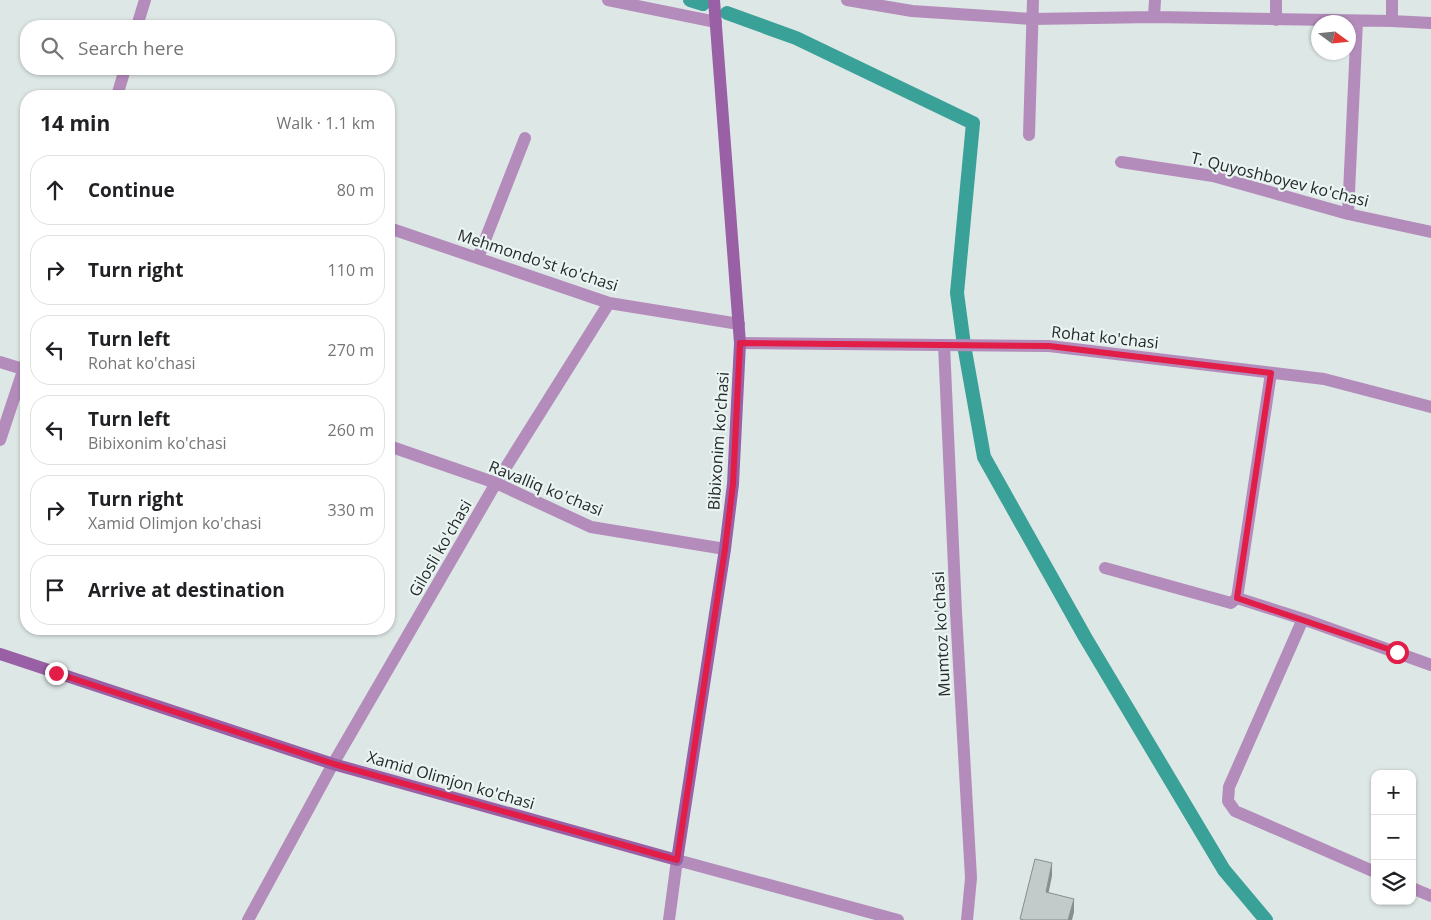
<!DOCTYPE html>
<meta charset="utf-8">
<style>
body{margin:0;font-family:"Open Sans",sans-serif;background:#f6f6f6;color:#202124}
.controls{position:absolute;right:15px;bottom:15px;display:grid;overflow:hidden;border-radius:10px;box-shadow:0 1px 4px #0004}
.controls button{width:45px;height:45px;display:grid;place-items:center;padding:0;border:0;border-bottom:1px solid #e0e0e0;background:#fff;color:#202124;font:25px sans-serif}
.compass{position:absolute;left:1311px;top:15px;width:45px;height:45px;border-radius:50%;background:#fff;box-shadow:0 1px 4px #0004;rotate:105deg}
.stop{position:absolute;width:15px;height:15px;margin:-11px;border:4px solid #e11d48;border-radius:50%;background:#fff}
.stop.end{background:#e11d48;border-color:#fff;box-shadow:0 1px 5px #0008}
.list{margin:0;padding:0;list-style:none}
h2{display:flex;justify-content:space-between;align-items:center;height:65px;margin:0;padding:0 20px;font-size:21px}
h2 small{font-size:16px;font-weight:400;color:#757577}
.list li{display:grid;grid-template-columns:32px 1fr auto;gap:15px;align-items:center;box-sizing:border-box;height:70px;margin:0 10px 10px;padding:0 10px;border:1px solid #e0e0e0;border-radius:20px}
.list b{display:block;font-size:19px;white-space:nowrap}
.list p{margin:0;font-size:16px;white-space:nowrap;color:#757577}
.list em{font-size:16px;font-style:normal;color:#757577}
.icon{flex:none;width:28px;height:28px;fill:none;stroke:currentColor;stroke-width:2;stroke-linecap:round;stroke-linejoin:round}
.map{position:relative;flex:none;width:1431px;height:920px;overflow:hidden}
.search{position:absolute;background:#fff;box-shadow:0 1px 4px #0004;left:20px;top:20px;width:375px;height:55px;display:flex;align-items:center;gap:12px;box-sizing:border-box;padding:0 18px;border-radius:20px;color:#757577;font-size:19px}
.panel{position:absolute;background:#fff;box-shadow:0 1px 4px #0004;left:20px;top:90px;width:375px;height:545px;border-radius:20px}
.map>svg:first-child{display:block}
.lines{fill:none;stroke-linecap:round;stroke-linejoin:round}
.canal{stroke:#3aa199;stroke-width:14}
.minor{stroke:#b48cbb;stroke-width:12}
.tertiary{stroke:#b48cbb;stroke-width:12}
.secondary{stroke:#9a60a5;stroke-width:12}
.shaded-wall{fill:#888e8d}
.building{fill:#c2cbca;stroke:#888e8d}
.route{stroke:#e11d48;stroke-width:6}
.labels{text-anchor:middle;dominant-baseline:central;stroke-width:4.5;stroke-linejoin:round;paint-order:stroke}
.street-label{font-size:16px;fill:#262a29;stroke:#eaf4f3}
</style>
<div class="map">
<svg width="1431" height="920" viewBox="0 0 1431 920">
<rect width="100%" height="100%" fill="#dde7e5"/>
<g class="lines">
<path class="canal" d="M690 0 703 4
M727 13 796 38 973 123 957 293 964 345 984 457 1085 637 1224 870 1266 920"/>
<path class="minor" d="M608 0 716 22
M847 0 912 11 1032 19 1154 17 1392 21 1431 23
M1154 17 1155 0
M1276 20V0
M1392 21V0
M137 26 145 0
M117 96 125 69
M1029 135 1033 0
M1121 162 1213 176 1348 214 1431 232
M1348 214 1357 21
M389 228 609 303 739 324
M478 258 525 138
M944 345 956 612 971 878 967 920
M0 362 26 370
M0 440 26 362
M389 446 496 483 591 527 725 549
M1105 568 1231 603 1237 598 1271 373
M1237 598 1303 619 1431 665
M1303 619 1229 787 1228 801 1235 811 1375 872
M1412 888 1431 896
M248 920 333 764 496 483 609 303
M669 920 677 860 898 920"/>
<path class="tertiary" d="M740 343 1049 346 1324 379 1431 407"/>
<path class="secondary" d="M0 654 333 764 677 860 725 549 733 484 740 343 714 0"/>
</g>
<path class="shaded-wall" d="M1052 863V876L1046 905V892Z
M1074 899V912L1072 920H1068Z"/>
<path class="building" d="M1035 859 1052 863 1046 892 1074 899 1068 920H1024L1020 919Z"/>
<g class="lines">
<path class="route" d="M56 673 334 764 677 860 725 549 733 484 740 343 1049 346 1271 373 1237 598 1397 652"/>
</g>
<g class="labels">
<g class="street-label">
<text transform="translate(1280 179) rotate(14)">T. Quyoshboyev ko'chasi</text>
<text transform="translate(538 260) rotate(18)">Mehmondo'st ko'chasi</text>
<text transform="translate(1105 337) rotate(6)">Rohat ko'chasi</text>
<text transform="translate(718 441) rotate(-86)">Bibixonim ko'chasi</text>
<text transform="translate(546 488) rotate(22)">Ravalliq ko'chasi</text>
<text transform="translate(440 548) rotate(-60)">Gilosli ko'chasi</text>
<text transform="translate(941 634) rotate(-93)">Mumtoz ko'chasi</text>
<text transform="translate(451 780) rotate(16)">Xamid Olimjon ko'chasi</text>
</g>
</g>
</svg>
<div class="controls">
<button>+</button>
<button>−</button>
<button><svg class="icon" aria-label="layers" viewBox="0 0 24 24"><path d="M12 4l9 5-9 5-9-5zM3 14l9 5 9-5"/></svg></button>
</div>
<svg class="compass" viewBox="-18 -18 36 36"><path d="M0-13l5 13h-10z" fill="#e53935"/><path d="M0 13l5-13h-10z" fill="#757577"/></svg>
<div class="stop" style="left:1397px;top:652px"></div>
<div class="stop end" style="left:56px;top:673px"></div>
<div class="search"><svg class="icon" aria-label="search" viewBox="0 0 24 24"><circle cx="10" cy="10" r="6"/><path d="M15 15l6 6"/></svg>Search here</div>
<section class="panel">
<h2>14 min<small>Walk · 1.1 km</small></h2>
<ul class="list">
<li><svg class="icon" aria-label="ahead" viewBox="0 0 24 24"><path d="M12 20V5M6 11l6-6 6 6"/></svg><div><b>Continue</b></div><em>80 m</em></li>
<li><svg class="icon" aria-label="right" viewBox="0 0 24 24"><path d="M7 20v-9h11M14 6l5 5-5 5"/></svg><div><b>Turn right</b></div><em>110 m</em></li>
<li><svg class="icon" aria-label="left" viewBox="0 0 24 24"><path d="M17 20v-9H6M10 6l-5 5 5 5"/></svg><div><b>Turn left</b><p>Rohat ko'chasi</p></div><em>270 m</em></li>
<li><svg class="icon" aria-label="left" viewBox="0 0 24 24"><path d="M17 20v-9H6M10 6l-5 5 5 5"/></svg><div><b>Turn left</b><p>Bibixonim ko'chasi</p></div><em>260 m</em></li>
<li><svg class="icon" aria-label="right" viewBox="0 0 24 24"><path d="M7 20v-9h11M14 6l5 5-5 5"/></svg><div><b>Turn right</b><p>Xamid Olimjon ko'chasi</p></div><em>330 m</em></li>
<li><svg class="icon" aria-label="arrive" viewBox="0 0 24 24"><path d="M6 21V4h12l-3 4 3 4H6"/></svg><div><b>Arrive at destination</b></div></li>
</ul>
</section>
</div>
